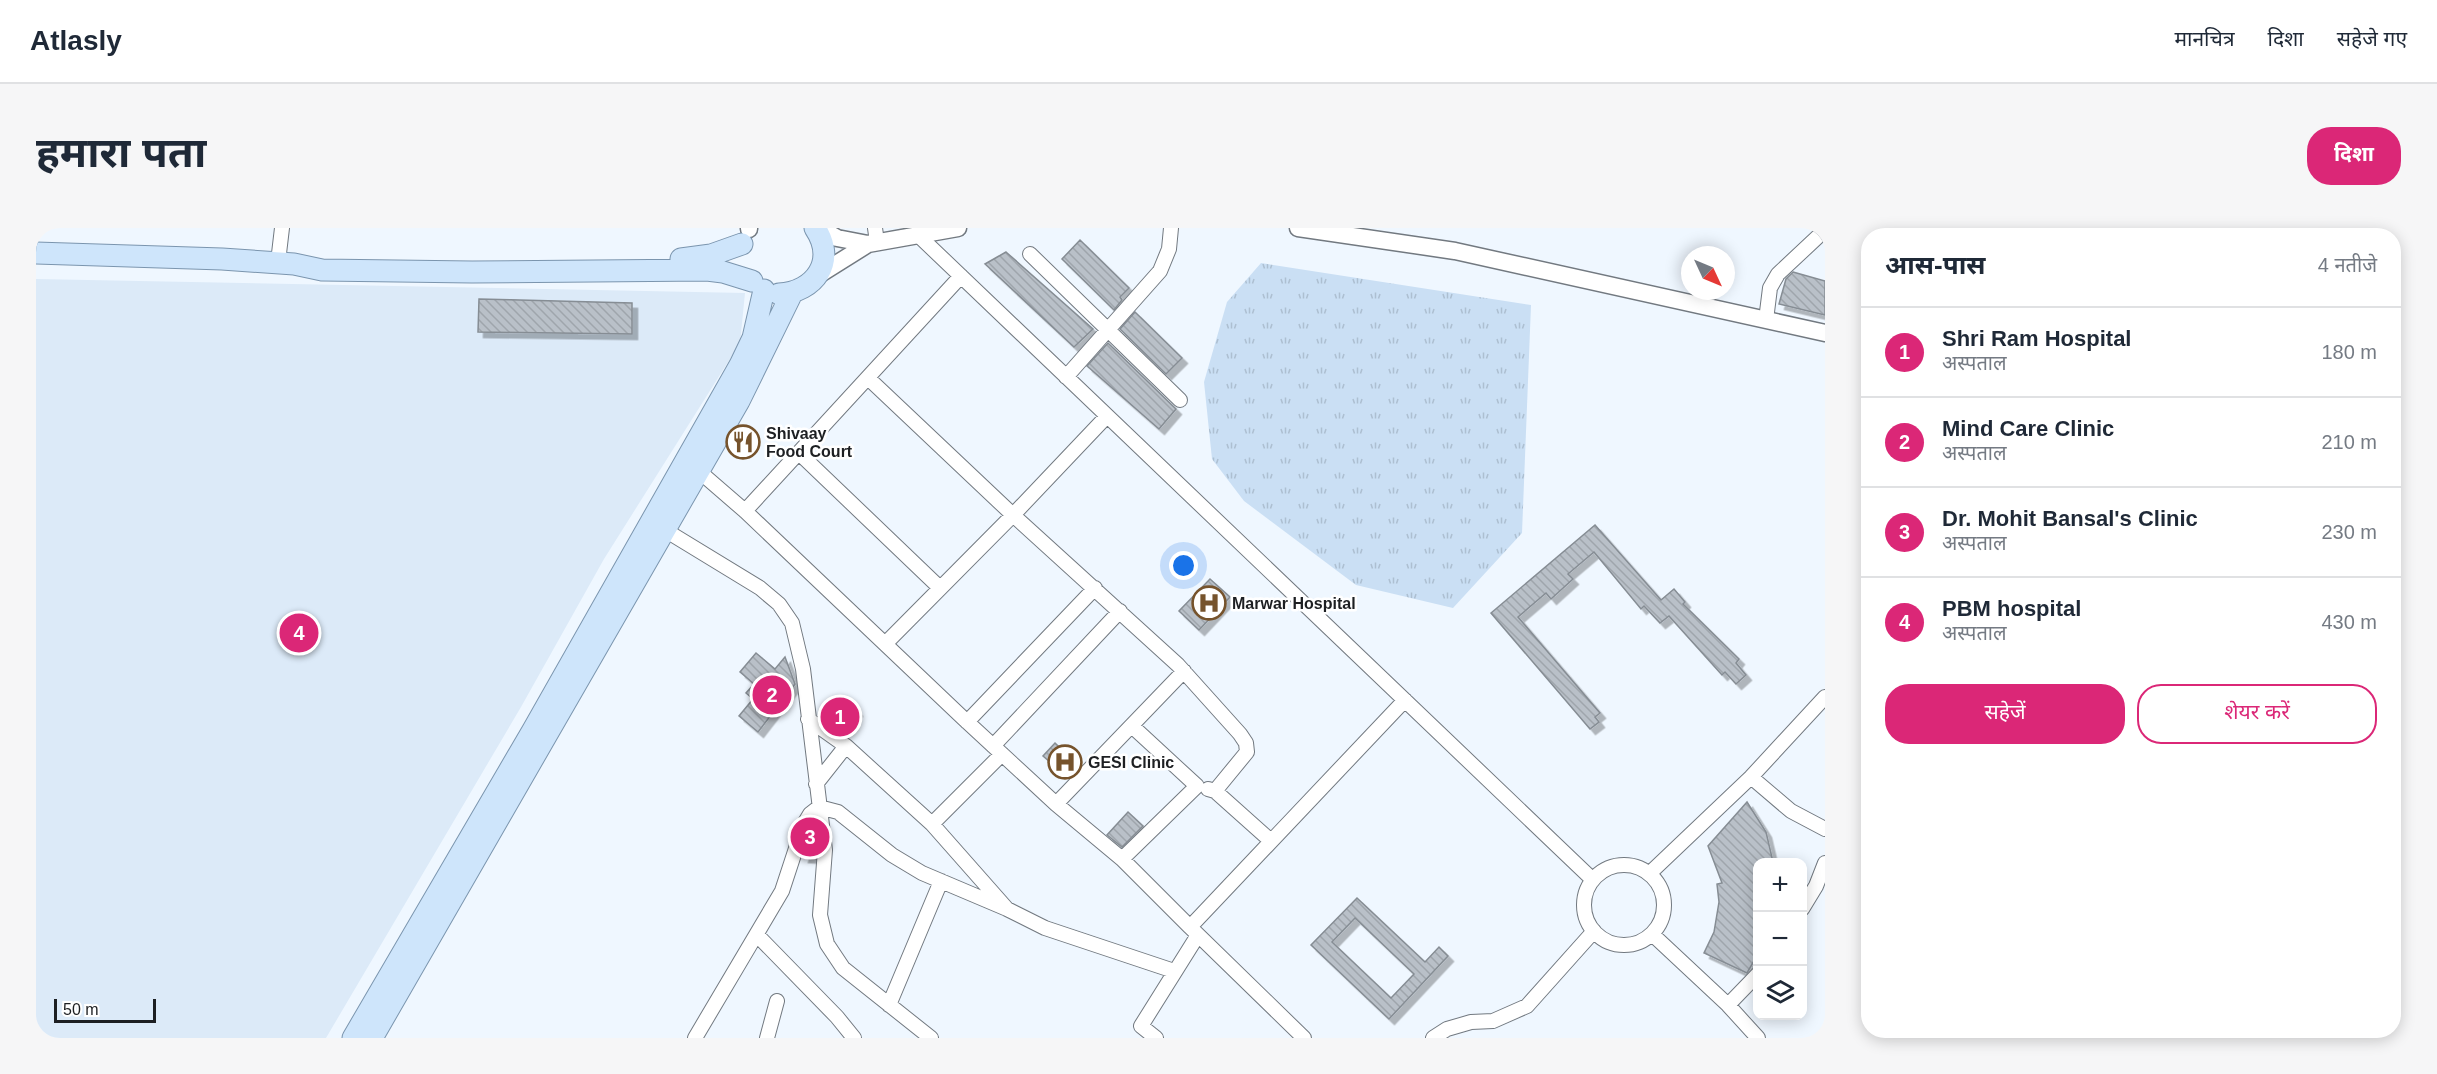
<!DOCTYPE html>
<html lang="hi">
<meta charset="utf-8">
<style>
body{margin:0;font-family:Helvetica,"Noto Sans Devanagari",sans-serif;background:#f6f6f7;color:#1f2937}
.controls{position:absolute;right:18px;bottom:18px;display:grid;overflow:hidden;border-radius:12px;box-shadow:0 3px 15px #0003}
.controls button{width:54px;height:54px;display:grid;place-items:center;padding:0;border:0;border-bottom:2px solid #e0e1e3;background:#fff;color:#1f2937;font:30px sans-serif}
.compass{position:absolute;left:1645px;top:18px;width:54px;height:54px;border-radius:50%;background:#fff;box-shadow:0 3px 15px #0003;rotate:134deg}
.scale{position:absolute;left:18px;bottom:15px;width:102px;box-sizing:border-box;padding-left:6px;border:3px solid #1d1f22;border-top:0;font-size:16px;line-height:21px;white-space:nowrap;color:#1d1f22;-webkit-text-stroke:4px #fff;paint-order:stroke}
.you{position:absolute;left:1148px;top:338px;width:21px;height:21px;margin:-15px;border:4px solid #fff;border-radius:50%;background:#1a73e8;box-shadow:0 0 0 9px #1a73e833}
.badge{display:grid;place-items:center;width:39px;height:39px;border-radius:50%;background:#db2777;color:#fff;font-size:20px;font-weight:700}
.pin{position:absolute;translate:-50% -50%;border:3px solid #fff;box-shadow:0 2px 6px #0006}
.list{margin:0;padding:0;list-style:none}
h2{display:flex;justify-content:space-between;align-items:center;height:78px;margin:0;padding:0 24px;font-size:26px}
h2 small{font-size:20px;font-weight:400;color:#747a83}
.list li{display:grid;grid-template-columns:39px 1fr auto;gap:18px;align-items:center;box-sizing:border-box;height:90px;padding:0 24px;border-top:2px solid #e0e1e3}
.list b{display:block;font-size:22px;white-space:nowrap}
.list p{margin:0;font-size:20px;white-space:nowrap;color:#747a83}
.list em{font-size:20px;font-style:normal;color:#747a83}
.actions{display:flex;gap:12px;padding:18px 24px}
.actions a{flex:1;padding:14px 0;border:2px solid #db2777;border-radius:24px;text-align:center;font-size:21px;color:#db2777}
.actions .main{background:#db2777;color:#fff}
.icon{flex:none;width:33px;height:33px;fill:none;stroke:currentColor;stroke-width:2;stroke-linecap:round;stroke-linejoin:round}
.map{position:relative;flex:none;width:1789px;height:810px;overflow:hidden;border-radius:24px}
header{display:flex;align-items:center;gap:36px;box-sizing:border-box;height:84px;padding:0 30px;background:#fff;border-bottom:2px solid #e0e1e3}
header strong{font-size:28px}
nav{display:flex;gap:33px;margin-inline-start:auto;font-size:21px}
.intro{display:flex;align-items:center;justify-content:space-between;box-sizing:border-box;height:144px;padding:0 36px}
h1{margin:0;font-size:42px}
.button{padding:15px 27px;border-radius:24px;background:#db2777;color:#fff;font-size:21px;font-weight:700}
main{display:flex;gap:36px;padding:0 36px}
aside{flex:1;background:#fff;border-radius:24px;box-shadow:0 3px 15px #0003}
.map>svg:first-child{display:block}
.built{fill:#dceaf8}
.grass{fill:url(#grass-tufts)}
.building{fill:url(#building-back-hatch);stroke:#868d94;stroke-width:1.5;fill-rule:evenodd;filter:url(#shadow)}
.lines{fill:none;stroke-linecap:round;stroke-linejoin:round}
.minor-casing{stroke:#727980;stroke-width:16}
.tertiary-casing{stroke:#727980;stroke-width:19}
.primary-casing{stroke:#7b95ae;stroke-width:23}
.minor{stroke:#fff;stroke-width:14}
.tertiary{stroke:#fff;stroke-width:16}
.primary{stroke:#cee5fb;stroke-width:21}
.labels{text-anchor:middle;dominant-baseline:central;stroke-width:5;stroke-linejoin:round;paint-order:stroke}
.poi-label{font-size:16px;font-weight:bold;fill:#1d1f22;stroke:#fff;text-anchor:start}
</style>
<header>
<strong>Atlasly</strong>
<nav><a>मानचित्र</a><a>दिशा</a><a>सहेजे गए</a></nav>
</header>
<div class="intro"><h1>हमारा पता</h1><a class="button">दिशा</a></div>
<main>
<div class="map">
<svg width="1789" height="810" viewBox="0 0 1789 810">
<defs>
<pattern id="grass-tufts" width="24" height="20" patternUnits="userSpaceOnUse" patternTransform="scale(1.5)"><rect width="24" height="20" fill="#cadff4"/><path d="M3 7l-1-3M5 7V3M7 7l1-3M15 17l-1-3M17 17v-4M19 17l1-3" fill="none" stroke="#adbfd1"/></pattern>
<pattern id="building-back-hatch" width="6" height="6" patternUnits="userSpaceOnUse" patternTransform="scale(1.5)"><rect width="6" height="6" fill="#b9c0c8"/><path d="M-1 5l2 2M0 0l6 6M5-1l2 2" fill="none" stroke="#9fa5ac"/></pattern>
<filter id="shadow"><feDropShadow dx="5.5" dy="5.5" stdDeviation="0" flood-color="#0004"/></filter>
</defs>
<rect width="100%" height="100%" fill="#eff7ff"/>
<path class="built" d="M0 51 709 65 704 115 568 331 485 479 290 810H0Z"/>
<path class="grass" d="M1225 35 1495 77 1486 305 1417 380 1320 357 1208 273 1176 231 1168 154 1191 74Z"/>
<path class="building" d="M1044 12 1093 60 1084 69 1086 72 1078 82 1026 31Z
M970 24 1057 101 1038 119 949 36Z
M1757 44 1789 53V87L1743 76 1750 51Z
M443 71 596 75V106L442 104Z
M1099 84 1146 130 1130 146 1084 101Z
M1072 115 1140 181 1123 201 1051 138Z
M1559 297 1625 372 1638 361 1649 374 1647 376 1703 431 1700 435 1710 447 1700 456 1689 444 1686 447 1633 388 1624 395 1608 378 1605 381 1558 324 1532 346 1537 351 1515 371 1510 365 1482 389 1564 485 1559 489 1563 494 1554 501 1455 385Z
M1174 351 1194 369 1163 402 1143 383Z
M720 425 739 441 749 429 759 456 722 504 703 488 717 471 710 465 718 456 704 444Z
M806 469 821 483 803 502 787 490Z
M1019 515 1042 537 1033 547 1018 532 1015 535 1007 528Z
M1711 574 1730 604 1737 634H1722V726L1711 745 1668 725 1678 704 1683 674 1681 656 1686 655 1672 618Z
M1092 584 1107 598 1086 619 1071 607Z
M778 607 779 630 767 629 774 608Z
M1321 670 1389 734 1403 719 1412 728 1353 791 1275 717ZM1319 690 1378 746 1355 770 1296 714Z"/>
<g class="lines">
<defs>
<path id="minor" d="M839 0 841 14
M883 8 1557 652
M994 26 1144 172
M242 34 246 0
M1730 92 1734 60 1742 46 1789 2
M1030 149 1124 43 1133 21 1135 0
M832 150 977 287 1142 437 1204 506 1210 515 1211 524 1179 563
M763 225 904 360
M657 238 709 283 928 491 1020 576 1086 631 1154 699
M709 283 925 48
M624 299 724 360 743 376 756 395 767 441 789 622 784 687 791 716 807 740 895 810
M850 415 977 287 1071 188
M772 491 810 518 896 596 971 681 1009 700 1138 743
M931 494 1059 360
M957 518 1084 383
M1715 549 1755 583 1789 601
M780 556 810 518
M1172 561 1179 563 1235 613
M1020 576 1148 443
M896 596 966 526
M1086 631 1161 558 1097 499
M1548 677a40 40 0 1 1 80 0a40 40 0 1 1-80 0Z
M1614 645 1715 549 1789 469
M1766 681 1780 658 1789 635
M1616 706 1692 777 1722 810
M721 707 801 789 818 810
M853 777 905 653
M1692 777 1722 746
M659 810 746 663 768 596 774 586 783 579 802 584 856 627 886 645 971 681
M731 810 741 773
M1120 810 1105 798 1162 707
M1268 810 1154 699 1369 472
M1397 810 1411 801 1435 794 1457 793 1491 778 1558 703"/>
<path id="tertiary" d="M784 0 801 10 832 16 922 0
M1262 0 1419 23 1789 105
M713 1V0
M781 48 832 16"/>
<path id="primary" d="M0 25 186 31 258 36 286 42 436 44 671 42 687 44 716 53
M645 31 675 27 706 16
M743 66C779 64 801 33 779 0
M317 810 497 502 704 137 717 110 728 62
M336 810 703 173 756 65"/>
</defs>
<use href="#minor" class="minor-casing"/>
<use href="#tertiary" class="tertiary-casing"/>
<use href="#primary" class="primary-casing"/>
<use href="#minor" class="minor"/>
<use href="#tertiary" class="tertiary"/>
<use href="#primary" class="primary"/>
</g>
<defs>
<symbol id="restaurant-ring" viewBox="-11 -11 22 22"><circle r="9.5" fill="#fff" stroke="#76532c" stroke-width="1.5"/><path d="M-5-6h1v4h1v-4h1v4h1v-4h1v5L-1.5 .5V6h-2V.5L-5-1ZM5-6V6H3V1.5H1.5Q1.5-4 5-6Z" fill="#76532c"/></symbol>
<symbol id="hospital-ring" viewBox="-11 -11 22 22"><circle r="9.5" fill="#fff" stroke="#76532c" stroke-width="1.5"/><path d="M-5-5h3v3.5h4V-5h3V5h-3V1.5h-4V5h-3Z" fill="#76532c"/></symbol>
</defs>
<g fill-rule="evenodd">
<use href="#restaurant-ring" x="688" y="195" width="38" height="38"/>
<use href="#hospital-ring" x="1154" y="356" width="38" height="38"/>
<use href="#hospital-ring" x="1010" y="515" width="38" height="38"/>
</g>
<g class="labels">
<g class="poi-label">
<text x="730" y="205">Shivaay<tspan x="730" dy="18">Food Court</tspan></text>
<text x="1196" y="375">Marwar Hospital</text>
<text x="1052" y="534">GESI Clinic</text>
</g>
</g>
</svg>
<div class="controls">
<button>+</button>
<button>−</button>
<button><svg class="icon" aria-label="layers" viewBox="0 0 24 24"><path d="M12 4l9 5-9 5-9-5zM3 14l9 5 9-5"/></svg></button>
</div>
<svg class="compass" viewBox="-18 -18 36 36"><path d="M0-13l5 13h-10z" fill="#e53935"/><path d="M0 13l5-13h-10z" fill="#747a83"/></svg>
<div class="scale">50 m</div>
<div class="you"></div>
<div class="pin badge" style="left:804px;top:489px">1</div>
<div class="pin badge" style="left:736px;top:467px">2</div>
<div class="pin badge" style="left:774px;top:609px">3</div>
<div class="pin badge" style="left:263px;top:405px">4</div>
</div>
<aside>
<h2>आस-पास<small>4 नतीजे</small></h2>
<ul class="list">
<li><span class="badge">1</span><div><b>Shri Ram Hospital</b><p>अस्पताल</p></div><em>180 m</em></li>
<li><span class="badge">2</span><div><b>Mind Care Clinic</b><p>अस्पताल</p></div><em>210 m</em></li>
<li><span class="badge">3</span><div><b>Dr. Mohit Bansal's Clinic</b><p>अस्पताल</p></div><em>230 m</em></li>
<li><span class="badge">4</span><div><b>PBM hospital</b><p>अस्पताल</p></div><em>430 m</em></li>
</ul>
<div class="actions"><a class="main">सहेजें</a><a>शेयर करें</a></div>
</aside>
</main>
